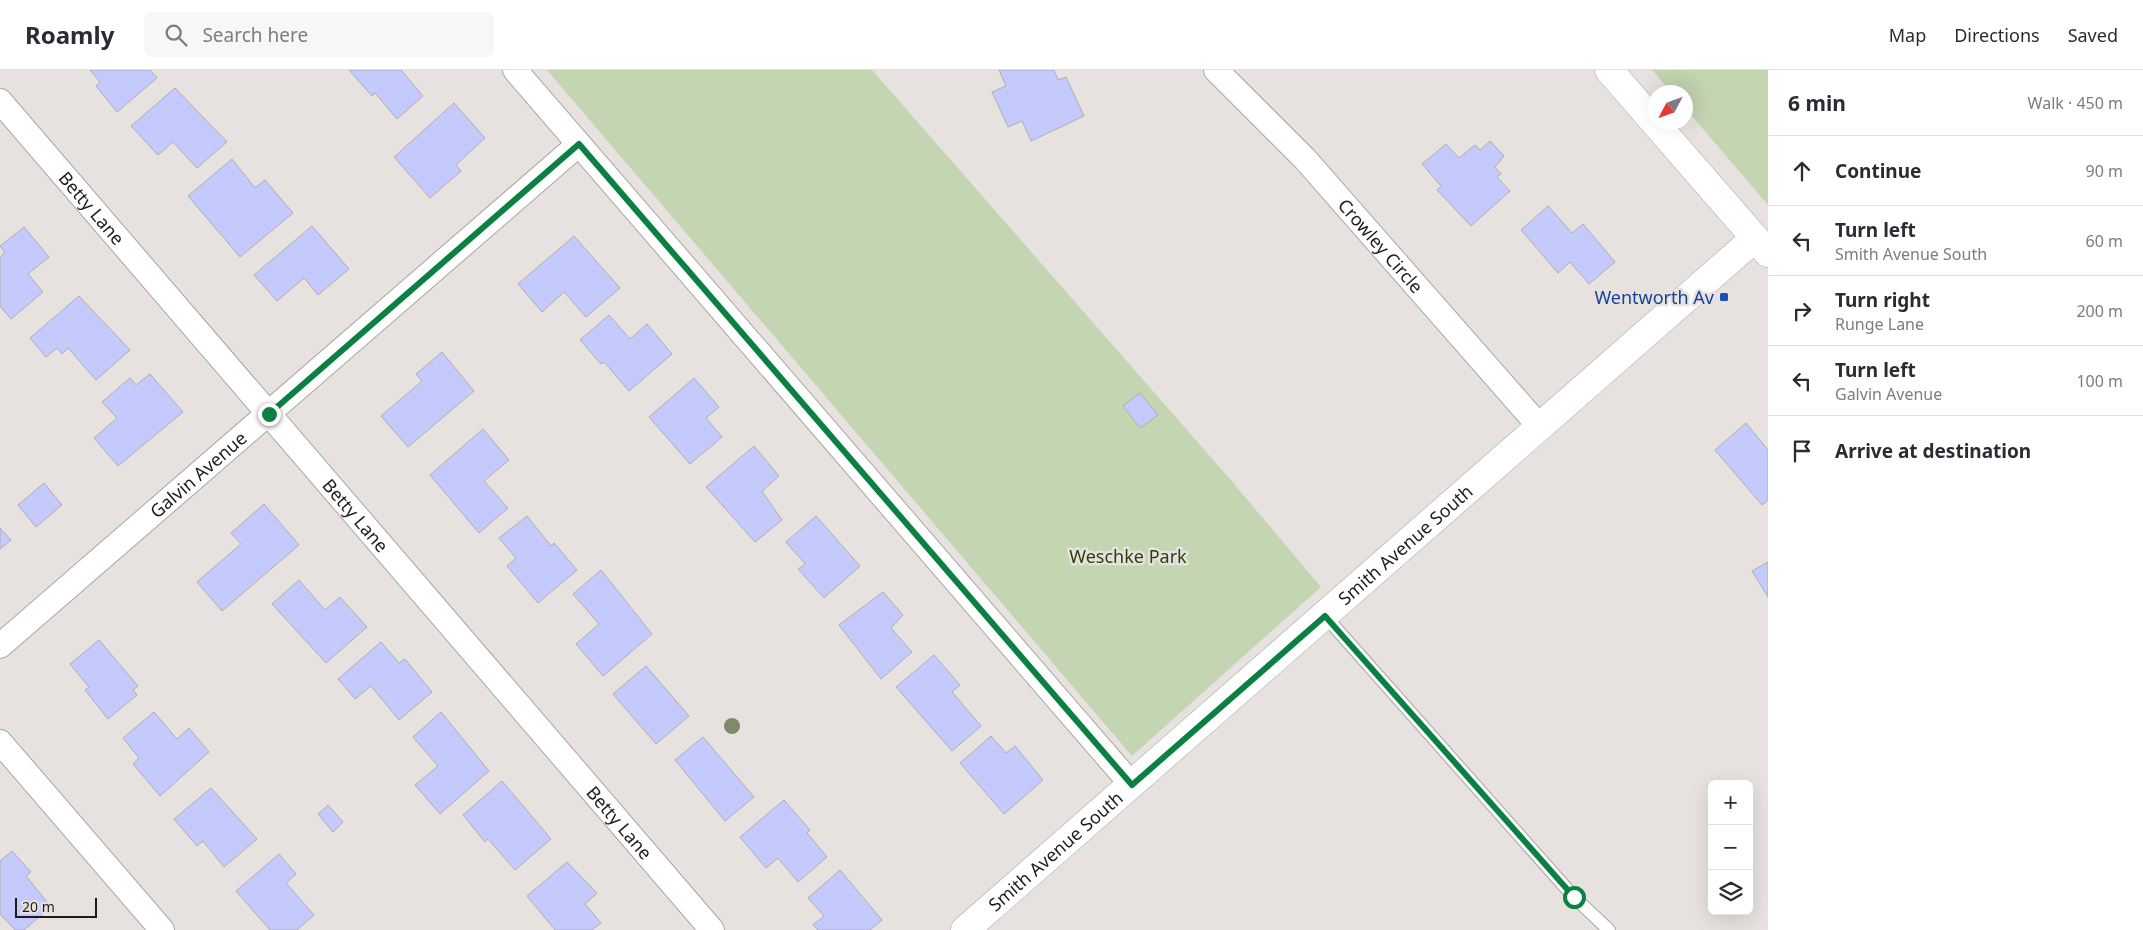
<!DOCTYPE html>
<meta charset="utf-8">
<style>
body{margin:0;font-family:"Noto Sans",sans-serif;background:#f7f7f7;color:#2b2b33}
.controls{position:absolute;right:15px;bottom:15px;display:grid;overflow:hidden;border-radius:8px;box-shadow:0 5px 20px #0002}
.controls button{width:45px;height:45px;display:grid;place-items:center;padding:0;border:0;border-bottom:1px solid #e1e1e2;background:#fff;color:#2b2b33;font:25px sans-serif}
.compass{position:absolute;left:1648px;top:15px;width:45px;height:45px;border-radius:50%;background:#fff;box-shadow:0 5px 20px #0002;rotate:229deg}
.scale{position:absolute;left:15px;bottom:12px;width:82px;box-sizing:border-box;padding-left:5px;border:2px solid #1e1c1b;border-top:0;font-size:14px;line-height:18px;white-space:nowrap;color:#1e1c1b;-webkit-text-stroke:4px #e7e2df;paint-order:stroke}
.stop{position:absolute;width:15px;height:15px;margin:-11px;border:4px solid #0b8043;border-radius:50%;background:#fff}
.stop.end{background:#0b8043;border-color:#fff;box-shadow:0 1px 5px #0008}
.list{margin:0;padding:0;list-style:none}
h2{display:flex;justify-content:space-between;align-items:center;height:65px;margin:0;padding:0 20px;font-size:21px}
h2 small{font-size:16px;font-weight:400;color:#7c7c81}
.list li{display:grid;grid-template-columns:32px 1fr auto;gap:15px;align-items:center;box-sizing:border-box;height:70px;padding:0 20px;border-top:1px solid #e1e1e2}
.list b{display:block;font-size:19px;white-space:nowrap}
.list p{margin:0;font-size:16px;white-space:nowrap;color:#7c7c81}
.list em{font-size:16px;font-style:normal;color:#7c7c81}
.icon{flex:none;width:28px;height:28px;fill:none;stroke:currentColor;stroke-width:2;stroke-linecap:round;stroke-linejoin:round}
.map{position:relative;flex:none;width:1768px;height:860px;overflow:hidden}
header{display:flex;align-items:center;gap:30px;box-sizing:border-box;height:70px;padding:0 25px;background:#fff;border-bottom:1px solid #e1e1e2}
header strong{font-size:24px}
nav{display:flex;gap:28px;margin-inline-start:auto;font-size:18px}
.search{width:350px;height:45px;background:#f7f7f7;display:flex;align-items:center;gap:12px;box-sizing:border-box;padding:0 18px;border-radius:8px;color:#7c7c81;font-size:19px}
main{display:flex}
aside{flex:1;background:#fff}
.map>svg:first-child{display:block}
.green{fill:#c4d5b1}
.building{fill:#c5cafc;stroke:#adaeb3}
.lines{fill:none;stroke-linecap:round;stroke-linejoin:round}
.lane-casing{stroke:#aaa6a3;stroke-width:14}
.street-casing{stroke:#aaa6a3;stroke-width:26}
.secondary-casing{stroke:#aaa6a3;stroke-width:29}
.lane{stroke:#fff;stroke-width:12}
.street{stroke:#fff;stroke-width:24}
.secondary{stroke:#fff;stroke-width:28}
.tree{fill:#80896a}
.route{stroke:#0b8043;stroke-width:6}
.transit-dot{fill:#1a4fb4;stroke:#e7e2df;stroke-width:2}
.labels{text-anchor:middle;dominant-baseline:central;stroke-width:5;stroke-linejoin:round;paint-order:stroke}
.street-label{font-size:18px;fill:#1e1c1b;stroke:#e7e2df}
.transit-label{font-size:18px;fill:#164399;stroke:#e7e2df;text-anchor:end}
.park-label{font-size:18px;fill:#2c400b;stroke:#e7e2df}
</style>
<header>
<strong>Roamly</strong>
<div class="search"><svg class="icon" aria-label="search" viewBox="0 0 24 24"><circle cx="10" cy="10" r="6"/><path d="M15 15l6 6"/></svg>Search here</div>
<nav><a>Map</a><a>Directions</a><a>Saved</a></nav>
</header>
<main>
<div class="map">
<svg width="1768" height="860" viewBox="0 0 1768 860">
<rect width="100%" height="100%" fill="#e7e2df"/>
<path class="green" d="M547 0H872L1229 408 1321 517 1132 686Z
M1652 0H1768V135L1686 39V22H1671Z"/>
<path class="building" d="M90 0H150L157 8 117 42 96 16 100 12Z
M349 0H401L423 26 397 49 375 23 372 26Z
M999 0H1054L1058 10 1066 7 1084 46 1031 71 1022 51 1008 57 992 22 1006 16Z
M175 18 227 72 197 98 173 72 158 85 131 56Z
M454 33 485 68 456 95 461 101 430 128 394 87Z
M1490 71 1504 86 1495 97 1501 104 1497 107 1510 121 1471 156 1437 120 1441 116 1422 94 1446 74 1459 88 1475 75 1480 80Z
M232 89 255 118 265 110 293 143 240 187 188 126Z
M1548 136 1572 163 1583 154 1615 192 1589 214 1570 192 1558 203 1521 160Z
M312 156 349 199 318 225 304 208 277 231 254 205Z
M24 157 49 187 28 204 43 222 11 249 0 236V187L5 183 0 176Z
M574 166 620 218 586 247 564 222 542 242 518 214Z
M79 226 130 280 96 310 68 278 62 284 57 278 46 287 30 268Z
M609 245 630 269 647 254 672 284 629 321 604 292 601 294 580 270Z
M442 282 474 321 408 377 381 346 422 311 416 304Z
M150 304 183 342 118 396 94 368 117 348 102 332 130 308 136 315Z
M694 308 719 337 706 348 722 367 690 394 649 347Z
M1140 323 1158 345 1140 358 1123 336Z
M1746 353 1768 380V430L1762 435 1715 380Z
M483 359 509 390 484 411 508 438 479 463 430 405Z
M754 376 779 406 762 421 782 450 755 472 706 417Z
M44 413 62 435 36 457 18 435Z
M264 434 299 475 222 541 197 512 241 474 231 463Z
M527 446 551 476 554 473 577 500 538 533 507 496 516 488 499 468Z
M816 446 860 496 824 528 798 499 805 494 786 472Z
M0 458 11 470 0 479Z
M1768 492V527L1752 501Z
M601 500 652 564 603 606 576 574 599 554 573 524Z
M299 510 325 540 340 527 367 557 326 593 272 534Z
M883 522 903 545 891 558 912 582 881 609 839 555Z
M99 570 138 616 133 620 137 625 108 649 85 620 89 617 70 594Z
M381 572 399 593 405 589 432 622 399 650 371 616 355 629 338 609Z
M934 585 960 615 952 622 981 656 952 681 896 617Z
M646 596 689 646 656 674 613 624Z
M154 642 177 669 189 658 209 682 160 726 133 694 139 688 123 668Z
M441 642 489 701 440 744 415 715 438 696 413 667Z
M991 666 1006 683 1015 676 1043 710 1004 744 960 693Z
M703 667 754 727 725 751 675 690Z
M502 711 551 769 515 800 488 769 485 772 463 745Z
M211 718 257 769 224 797 203 771 197 776 174 749Z
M784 730 810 760 807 763 827 787 798 812 778 788 766 798 740 767Z
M328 735 343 752 333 762 318 744Z
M12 781 31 802 26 806 51 837 24 860H15L0 844V791Z
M279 784 296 804 286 813 314 845 297 860H270L236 821Z
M567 792 597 823 585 834 601 853 592 860H555L527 826Z
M840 800 882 850 870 860H818L813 855 824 846 808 828Z"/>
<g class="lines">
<defs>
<path id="lane" d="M1325 546 1574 827 1609 860"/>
<g id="street">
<path d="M515 0 1132 715"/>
<path id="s1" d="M1216 0 1305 89 1540 357"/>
<path id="s2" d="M0 31 712 860"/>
<path id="s3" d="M0 576 579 74"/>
<path d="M0 672 162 860"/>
</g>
<g id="secondary">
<path d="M1609 0 1768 183"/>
<path id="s4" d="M965 860 1755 168"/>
</g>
</defs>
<use href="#lane" class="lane-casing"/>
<use href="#street" class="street-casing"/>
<use href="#secondary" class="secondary-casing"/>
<use href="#lane" class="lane"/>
<use href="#street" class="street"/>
<use href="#secondary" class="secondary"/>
</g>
<circle class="tree" cx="732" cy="656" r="8"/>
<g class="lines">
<path class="route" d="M269 344 579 74 1132 715 1325 546 1574 827"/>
</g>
<rect class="transit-dot" x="1719" y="222" width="10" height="10" rx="2.5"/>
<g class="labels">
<g class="street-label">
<text stroke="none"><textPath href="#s2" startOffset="141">Betty Lane</textPath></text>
<text stroke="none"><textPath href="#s1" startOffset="241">Crowley Circle</textPath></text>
<text stroke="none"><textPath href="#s3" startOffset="262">Galvin Avenue</textPath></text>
<text stroke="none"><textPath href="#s2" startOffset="546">Betty Lane</textPath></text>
<text stroke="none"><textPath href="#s4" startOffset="585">Smith Avenue South</textPath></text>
<text stroke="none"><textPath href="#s2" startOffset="951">Betty Lane</textPath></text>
<text stroke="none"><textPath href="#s4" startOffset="120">Smith Avenue South</textPath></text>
</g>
<g class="transit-label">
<text x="1714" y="227">Wentworth Av</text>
</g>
<g class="park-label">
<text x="1128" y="486">Weschke Park</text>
</g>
</g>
</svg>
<div class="controls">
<button>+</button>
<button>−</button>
<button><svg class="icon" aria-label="layers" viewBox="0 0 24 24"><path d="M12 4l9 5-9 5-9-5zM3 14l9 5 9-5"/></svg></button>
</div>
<svg class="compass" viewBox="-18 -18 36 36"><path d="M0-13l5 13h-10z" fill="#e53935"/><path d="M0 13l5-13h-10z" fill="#7c7c81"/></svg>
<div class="scale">20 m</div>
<div class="stop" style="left:1574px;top:827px"></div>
<div class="stop end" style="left:269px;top:344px"></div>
</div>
<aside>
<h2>6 min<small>Walk · 450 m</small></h2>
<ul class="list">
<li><svg class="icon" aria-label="ahead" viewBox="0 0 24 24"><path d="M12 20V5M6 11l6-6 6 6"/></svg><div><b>Continue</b></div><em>90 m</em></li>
<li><svg class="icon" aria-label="left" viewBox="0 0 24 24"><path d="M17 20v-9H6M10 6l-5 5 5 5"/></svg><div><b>Turn left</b><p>Smith Avenue South</p></div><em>60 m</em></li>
<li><svg class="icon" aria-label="right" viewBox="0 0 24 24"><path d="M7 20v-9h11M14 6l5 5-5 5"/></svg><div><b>Turn right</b><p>Runge Lane</p></div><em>200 m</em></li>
<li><svg class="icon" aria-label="left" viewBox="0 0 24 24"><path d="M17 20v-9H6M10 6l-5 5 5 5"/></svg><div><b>Turn left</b><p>Galvin Avenue</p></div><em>100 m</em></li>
<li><svg class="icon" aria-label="arrive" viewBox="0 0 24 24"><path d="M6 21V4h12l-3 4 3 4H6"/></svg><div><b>Arrive at destination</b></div></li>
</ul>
</aside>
</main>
